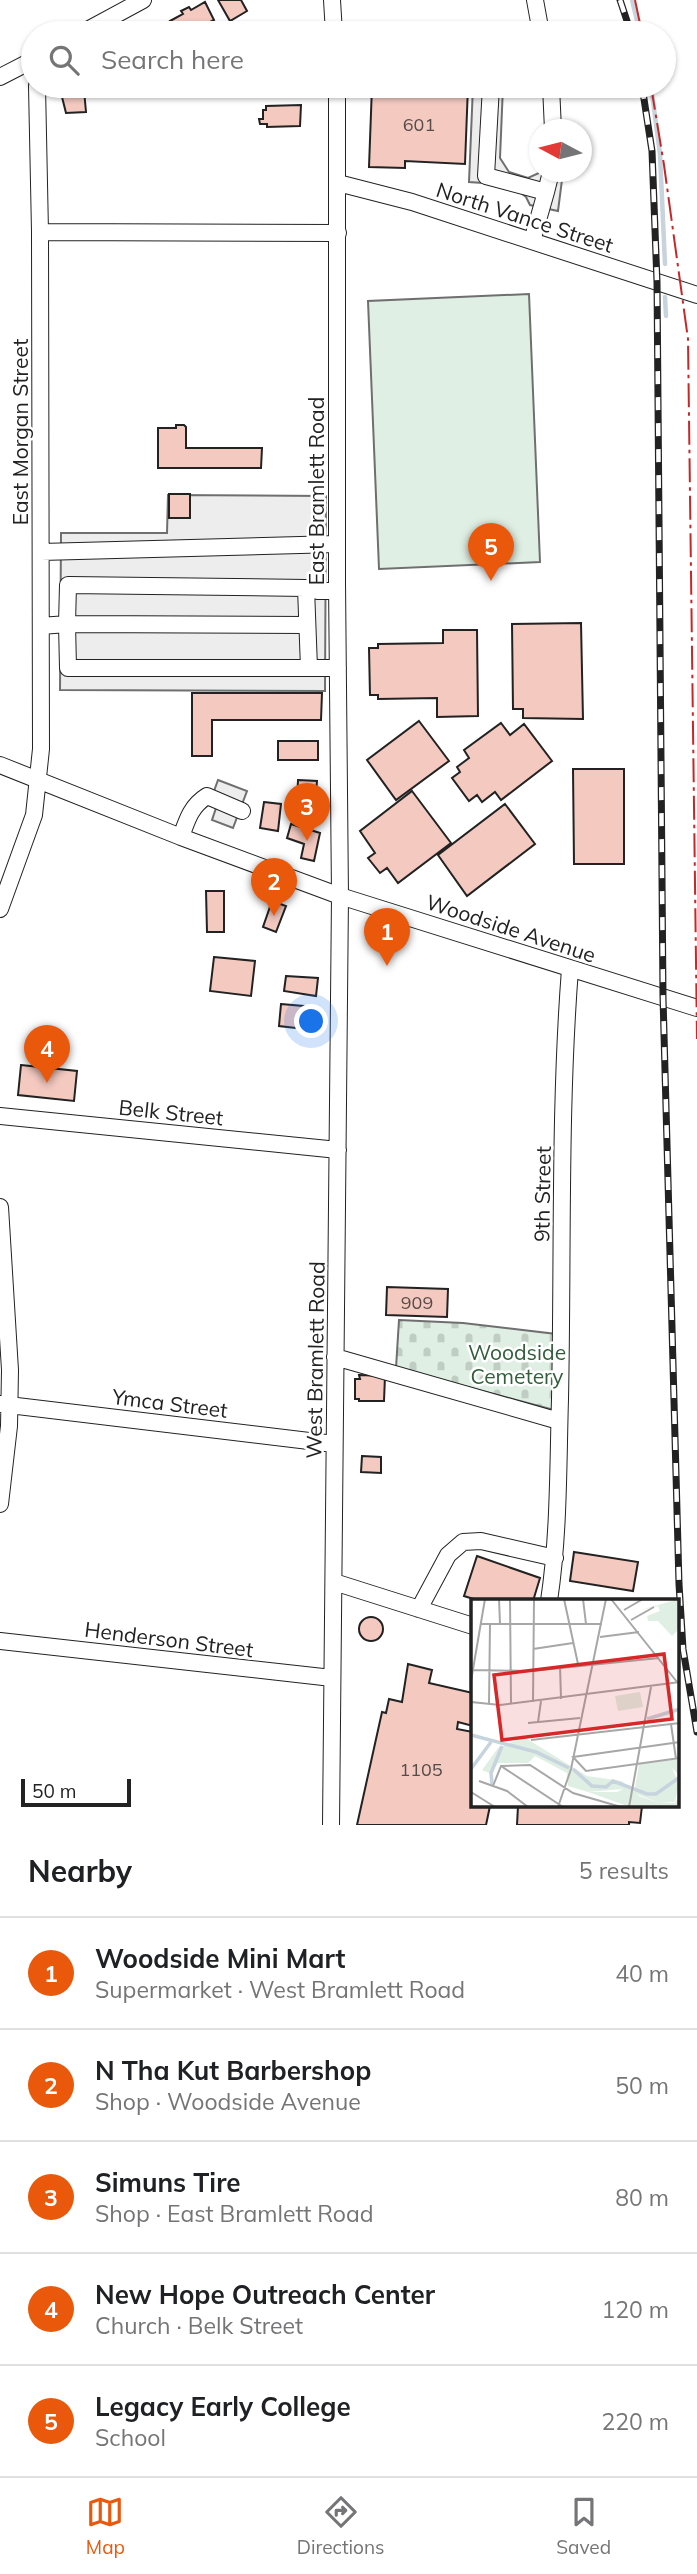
<!DOCTYPE html>
<meta charset="utf-8">
<style>
body{margin:0;font-family:Mulish,sans-serif;background:#f6f6f6;color:#202124}
.compass{position:absolute;left:529px;top:119px;width:63px;height:63px;border-radius:50%;background:#fff;box-shadow:0 2px 5px #0004;rotate:277deg}
.scale{position:absolute;left:21px;bottom:18px;width:110px;box-sizing:border-box;padding-left:7px;border:4px solid #222;border-top:0;font-size:19px;line-height:24px;white-space:nowrap;color:#222;-webkit-text-stroke:5px #fff;paint-order:stroke}
.you{position:absolute;left:312px;top:1022px;width:24px;height:24px;margin:-18px;border:5px solid #fff;border-radius:50%;background:#1a73e8;box-shadow:0 0 0 10px #1a73e833}
.badge{display:grid;place-items:center;width:46px;height:46px;border-radius:50%;background:#ea580c;color:#fff;font-size:23px;font-weight:700}
.pin{position:absolute;translate:-50% -58px;filter:drop-shadow(0 2px 4px #0008)}
.pin::after{content:'';position:absolute;top:37px;width:24px;height:21px;background:inherit;clip-path:polygon(0 0,100% 0,50% 100%)}
.list{margin:0;padding:0;list-style:none}
h2{display:flex;justify-content:space-between;align-items:center;height:91px;margin:0;padding:0 28px;font-size:30px}
h2 small{font-size:23px;font-weight:400;color:#757577}
.list li{display:grid;grid-template-columns:46px 1fr auto;gap:21px;align-items:center;box-sizing:border-box;height:112px;padding:0 28px;border-top:2px solid #e0e0e0}
.list b{display:block;font-size:26px;white-space:nowrap}
.list p{margin:0;font-size:23px;white-space:nowrap;color:#757577}
.list em{font-size:23px;font-style:normal;color:#757577}
.icon{flex:none;width:38px;height:38px;fill:none;stroke:currentColor;stroke-width:2;stroke-linecap:round;stroke-linejoin:round}
.map{position:relative;flex:none;width:697px;height:1825px;overflow:hidden}
.search{position:absolute;background:#fff;box-shadow:0 2px 5px #0004;left:21px;right:21px;top:21px;height:77px;display:flex;align-items:center;gap:18px;box-sizing:border-box;padding:0 24px;border-radius:38px;color:#757577;font-size:26px}
.sheet{height:651px;background:#fff}
nav{display:flex;justify-content:space-around;align-items:center;box-sizing:border-box;height:98px;border-top:2px solid #e0e0e0;background:#fff;font-size:19px;color:#757577}
nav a{display:grid;justify-items:center;gap:4px}
nav .on{color:#ea580c}
.map>svg:first-child{display:block}
.grass{fill:#e0efe3;stroke:#6f6f6f;stroke-width:2}
.cemetery{fill:url(#cemetery-stones);stroke:#6f6f6f;stroke-width:2}
.parking{fill:#ededed;stroke:#6f6f6f;stroke-width:2}
.lines{fill:none;stroke-linecap:round;stroke-linejoin:round}
.stream{stroke:#c7d3dd;stroke-width:4.5}
.building{fill:#f3c9c0;stroke:#222;stroke-width:2}
.minor-casing{stroke:#222;stroke-width:18}
.minor{stroke:#fff;stroke-width:16}
.rail-casing{stroke:#222;stroke-width:7}
.rail{stroke:#fff;stroke-width:4.5;stroke-dasharray:13;stroke-linecap:butt}
.power{stroke:#c62828;stroke-width:2;stroke-dasharray:24 5 3.5 5;stroke-linecap:butt}
.labels{text-anchor:middle;dominant-baseline:central;stroke-width:5;stroke-linejoin:round;paint-order:stroke}
.number-label{font-size:18px;fill:#564c4a}
.street-label{font-size:21px;fill:#222;stroke:#fff}
.park-label{font-size:21px;fill:#2f5e38;stroke:#fff}
.inset-river{fill:none;stroke:#c7d3dd;stroke-width:3.5}
.inset-road{fill:none;stroke:#a7a7a7;stroke-width:2}
.view{fill:#d62828;fill-opacity:0.15;stroke:#d62828;stroke-width:3.5}
.inset-edge{fill:none;stroke:#222;stroke-width:3.5}
</style>
<div class="map">
<svg width="697" height="1825" viewBox="0 0 697 1825">
<defs>
<pattern id="cemetery-stones" width="16" height="16" patternUnits="userSpaceOnUse" patternTransform="scale(1.75)"><rect width="16" height="16" fill="#e0efe3"/><path d="M2 7V4a2 2 0 0 1 4 0v3zM10 15v-3a2 2 0 0 1 4 0v3z" fill="#c0cdc2"/></pattern>
</defs>
<rect width="100%" height="100%" fill="#fff"/>
<path class="grass" d="M529 294 540 562 379 569 368 301Z"/>
<path class="cemetery" d="M399 1320 463 1323 556 1334 554 1410 396 1368Z"/>
<path class="parking" d="M473 86H503L500 158 509 172 528 178 541 172H563L558 211 530 205 526 197 521 193 483 183 469 182Z
M168 495 326 496 325 691 60 690 61 533H167Z
M218 780 247 791 233 828 212 820 216 808 209 805Z"/>
<g class="lines">
<path class="stream" d="M632 0 640 33
M651 86 660 154 665 264
M665 297 666 316"/>
</g>
<path class="building" d="M218 0H241L247 11 230 21Z
M205 2 214 20 188 33H177L170 21 183 14 181 11 189 7 191 10Z
M372 86H468L465 164 405 161V168L369 167Z
M75 87V91L84 90 86 112 66 113 62 97H65V88Z
M301 105 300 126 267 127V124H260L259 119H263V110H266V106Z
M176 425H184L186 427V448H262L261 468H158V428H176Z
M169 494H190V518H169Z
M581 623 583 719 523 718V709H513L512 624Z
M443 630H477L478 716 437 717V698L378 699V695H370L369 648H378V644L443 643Z
M192 693H322L321 720H212V756H192Z
M419 721 449 761 396 800 367 760Z
M501 723 510 735 524 724 552 761 501 800 495 792 482 802 477 795 469 801 452 778 460 772 457 767 469 758 464 750Z
M278 741H318V760H278Z
M573 769H624V864H574Z
M298 780 317 781 315 806 297 804Z
M412 791 451 843 398 883 387 868 380 873 368 858 375 853 360 831Z
M264 802 281 804 278 831 260 828Z
M505 804 535 844 467 896 438 855Z
M291 824 320 833 314 861 301 858 304 844 287 838Z
M206 891H224V932H207Z
M272 901 286 906 276 932 263 927Z
M214 957 255 961 251 996 210 991Z
M286 976 318 978 316 996 284 991Z
M281 1004 315 1007 313 1030 279 1026Z
M21 1065 77 1071 74 1101 18 1095Z
M387 1287 448 1289 447 1317 386 1315Z
M359 1375 385 1376 384 1401H359V1399H355V1379H360Z
M362 1456 381 1457V1473L361 1472Z
M574 1552 638 1562 633 1591 570 1581Z
M477 1556 540 1578 533 1601H480L464 1596Z
M359 1629a12 12 0 1 1 24 0a12 12 0 1 1-24 0Z
M408 1664 432 1670 429 1683 473 1693V1726L458 1722 457 1729 473 1732V1806H490L486 1825H357L382 1712 386 1713 389 1699 402 1702Z
M518 1806H642L640 1823 629 1822V1825H517Z"/>
<g class="lines">
<defs>
<path id="minor" d="M332 0 334 33
M535 0 541 33
M82 33 143 0
M0 77 33 60
M491 86 486 176 546 192 532 241
M551 86 553 130
M338 183 412 202 697 295
M546 192 551 172
M40 232 338 233
M41 552 337 544
M306 588 68 585 67 624 307 625
M41 626 67 624 68 668H338
M309 668 306 588 318 591H337
M0 765 181 837 340 896 697 1008
M181 837C187 820 191 806 207 796L242 811
M0 909 34 815 41 749 40 232 37 86
M0 1116 338 1150
M0 1207 10 1370 9 1426 0 1504
M335 1357 559 1421
M0 1404 334 1444
M334 1582 473 1626
M549 1601C559 1535 558 1466 560 1399 563 1256 559 1112 570 969
M419 1609 448 1555 463 1542 481 1541 555 1558
M0 1641 332 1678
M331 1825 340 896 337 582V86"/>
</defs>
<use href="#minor" class="minor-casing"/>
<use href="#minor" class="minor"/>
<defs>
<path id="rail" d="M620 0 631 33
M642 86 652 151 657 282 663 997 679 1584 683 1649 697 1732"/>
</defs>
<use href="#rail" class="rail-casing"/>
<use href="#rail" class="rail"/>
<path class="power" d="M635 0 642 33
M651 86 664 165 688 339 697 1039"/>
</g>
<g class="labels">
<g class="number-label">
<text x="419" y="124">601</text>
<text x="417" y="1302">909</text>
<text x="421" y="1769">1105</text>
</g>
<g class="street-label">
<text transform="translate(525 217) rotate(18)">North Vance Street</text>
<text transform="translate(20 432) rotate(-90)">East Morgan Street</text>
<text transform="translate(316 491) rotate(-90)">East Bramlett Road</text>
<text transform="translate(511 928) rotate(18)">Woodside Avenue</text>
<text transform="translate(171 1112) rotate(6)">Belk Street</text>
<text transform="translate(542 1194) rotate(-89)">9th Street</text>
<text transform="translate(315 1360) rotate(-89)">West Bramlett Road</text>
<text transform="translate(170 1403) rotate(7)">Ymca Street</text>
<text transform="translate(169 1639) rotate(7)">Henderson Street</text>
</g>
<g class="park-label">
<text x="517" y="1352">Woodside<tspan x="517" dy="24">Cemetery</tspan></text>
</g>
</g>
<g transform="translate(471 1599)">
<rect width="208" height="208" fill="#fff"/>
<path d="M169 93 172 108 147 112 144 97ZM53 138 116 177 151 182 152 190 117 193 97 187 96 174 64 157 57 164H27L20 175 11 171 27 149ZM208 160V176L201 169 208 185 204 203 188 204 163 194 168 165Z" fill="#e0efe3"/>
<path d="M208 0V30L201 37 187 22H177L176 17 189 12 187 7 166 12ZM151 182 168 197 188 204H204L208 197V208H159L117 193H146L152 190Z" fill="#e0efe3"/>
<path class="inset-river" d="M176 120 209 110M0 136 65 153 98 169M0 170 20 143M102 170 121 187 135 188 142 182 176 195H185L209 178M21 185 20 174 31 147"/>
<path class="inset-road" d="M28 0 29 25M39 0 40 105M93 0 107 65M112 0 115 25M140 0 206 83M153 11 172 0M160 21 183 8M10 25H131M129 38 168 33M62 50 102 44M89 67 90 100M2 71 60 72 188 59M0 82 14 0M0 103 29 106 209 83M62 103 63 0M18 106 19 25M67 123 70 102M57 124 109 119M200 125 205 160M60 141 209 124M209 143 102 158 115 172 209 159M30 167 92 208M8 182 36 192 57 208M22 187 30 167 59 166 102 194 150 208M0 193 24 208M87 208 100 170 135 0M158 208 180 88"/>
<path class="view" d="M193 55 201 120 31 141 23 76Z"/>
<rect width="208" height="208" class="inset-edge"/>
</g>
</svg>
<svg class="compass" viewBox="-18 -18 36 36"><path d="M0-13l5 13h-10z" fill="#e53935"/><path d="M0 13l5-13h-10z" fill="#757577"/></svg>
<div class="scale">50 m</div>
<div class="you"></div>
<div class="pin badge" style="left:387px;top:966px">1</div>
<div class="pin badge" style="left:274px;top:916px">2</div>
<div class="pin badge" style="left:307px;top:841px">3</div>
<div class="pin badge" style="left:47px;top:1083px">4</div>
<div class="pin badge" style="left:491px;top:581px">5</div>
<div class="search"><svg class="icon" aria-label="search" viewBox="0 0 24 24"><circle cx="10" cy="10" r="6"/><path d="M15 15l6 6"/></svg>Search here</div>
</div>
<section class="sheet">
<h2>Nearby<small>5 results</small></h2>
<ul class="list">
<li><span class="badge">1</span><div><b>Woodside Mini Mart</b><p>Supermarket · West Bramlett Road</p></div><em>40 m</em></li>
<li><span class="badge">2</span><div><b>N Tha Kut Barbershop</b><p>Shop · Woodside Avenue</p></div><em>50 m</em></li>
<li><span class="badge">3</span><div><b>Simuns Tire</b><p>Shop · East Bramlett Road</p></div><em>80 m</em></li>
<li><span class="badge">4</span><div><b>New Hope Outreach Center</b><p>Church · Belk Street</p></div><em>120 m</em></li>
<li><span class="badge">5</span><div><b>Legacy Early College</b><p>School</p></div><em>220 m</em></li>
</ul>
</section>
<nav>
<a class="on"><svg class="icon" aria-label="map" viewBox="0 0 24 24"><path d="M3 6l6-2 6 2 6-2v14l-6 2-6-2-6 2zM9 4v14M15 6v14"/></svg>Map</a>
<a><svg class="icon" aria-label="directions" viewBox="0 0 24 24"><path d="M12 3l9 9-9 9-9-9zM9 14v-3h6M13 9l2 2-2 2"/></svg>Directions</a>
<a><svg class="icon" aria-label="saved" viewBox="0 0 24 24"><path d="M7 4h10v16l-5-4-5 4z"/></svg>Saved</a>
</nav>
